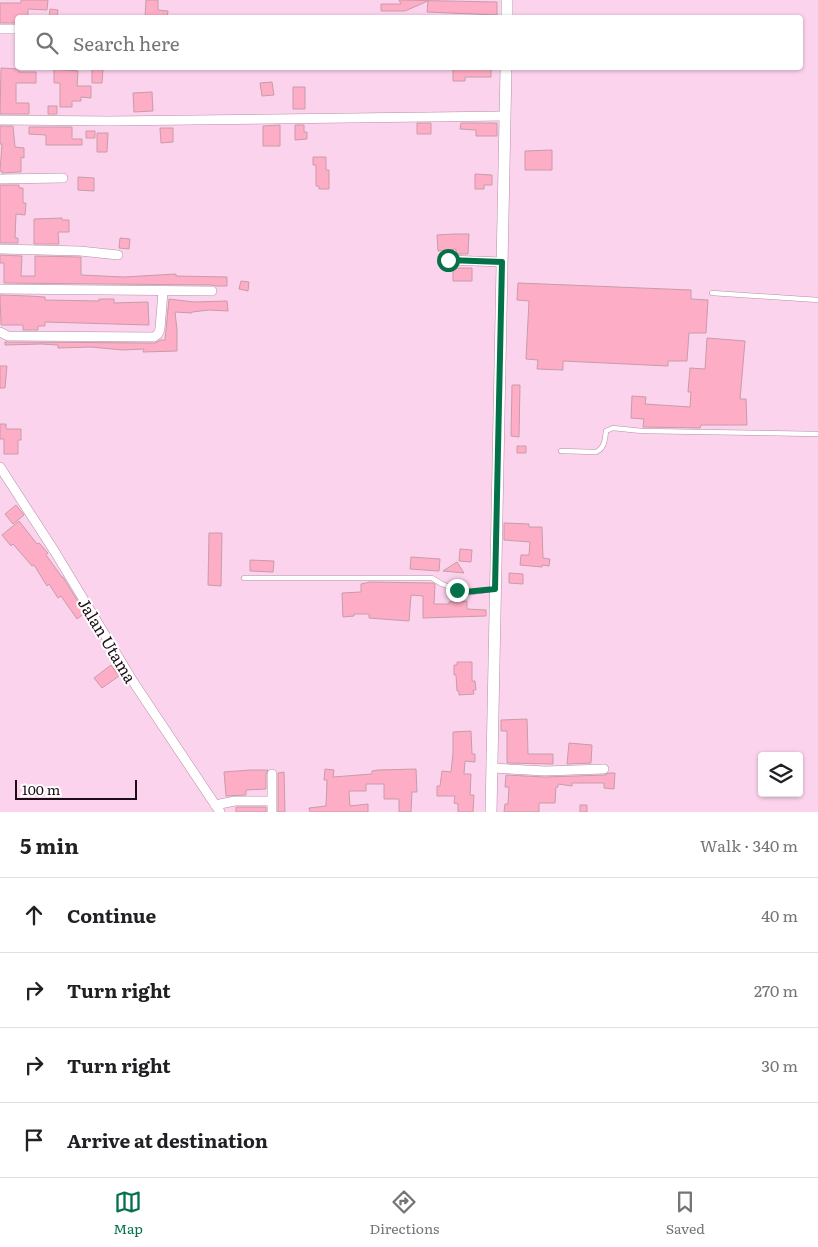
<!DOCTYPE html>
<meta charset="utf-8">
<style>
body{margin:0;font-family:Literata,serif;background:#f6f6f6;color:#202124}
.controls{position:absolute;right:15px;bottom:15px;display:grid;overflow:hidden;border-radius:5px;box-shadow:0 1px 4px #0004}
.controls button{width:45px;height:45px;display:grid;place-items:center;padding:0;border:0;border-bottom:1px solid #e0e0e0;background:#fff;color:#202124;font:25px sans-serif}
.scale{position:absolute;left:15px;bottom:12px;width:122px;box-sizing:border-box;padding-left:5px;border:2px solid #1c0e17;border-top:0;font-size:14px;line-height:18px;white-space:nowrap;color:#1c0e17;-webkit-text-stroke:4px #fff;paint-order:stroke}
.stop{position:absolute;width:15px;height:15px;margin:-11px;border:4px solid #057149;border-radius:50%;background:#fff}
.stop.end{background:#057149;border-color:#fff;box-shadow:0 1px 5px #0008}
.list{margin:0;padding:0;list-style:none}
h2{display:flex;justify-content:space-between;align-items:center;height:65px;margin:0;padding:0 20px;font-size:21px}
h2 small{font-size:16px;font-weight:400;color:#757577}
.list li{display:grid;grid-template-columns:32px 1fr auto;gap:15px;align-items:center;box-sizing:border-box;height:75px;padding:0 20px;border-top:1px solid #e0e0e0}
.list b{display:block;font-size:19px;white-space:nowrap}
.list em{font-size:16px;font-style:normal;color:#757577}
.icon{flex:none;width:28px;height:28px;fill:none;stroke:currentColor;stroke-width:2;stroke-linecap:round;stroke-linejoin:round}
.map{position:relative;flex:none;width:818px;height:812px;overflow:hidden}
.search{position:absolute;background:#fff;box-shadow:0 1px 4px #0004;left:15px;right:15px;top:15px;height:55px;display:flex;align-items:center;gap:12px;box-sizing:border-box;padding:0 18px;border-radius:5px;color:#757577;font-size:19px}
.sheet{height:365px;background:#fff}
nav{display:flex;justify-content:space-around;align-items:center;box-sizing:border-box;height:70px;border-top:1px solid #e0e0e0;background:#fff;font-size:14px;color:#757577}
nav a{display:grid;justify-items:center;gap:2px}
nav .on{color:#057149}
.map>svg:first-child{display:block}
.building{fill:#fdadc5;stroke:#c89ca8}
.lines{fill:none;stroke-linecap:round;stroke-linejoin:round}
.service-casing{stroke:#b48fa7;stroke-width:5.5}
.minor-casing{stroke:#b48fa7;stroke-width:10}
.tertiary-casing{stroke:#b48fa7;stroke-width:12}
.service{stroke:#fff;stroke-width:4.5}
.minor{stroke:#fff;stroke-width:9}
.tertiary{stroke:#fff;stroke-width:11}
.route{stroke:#057149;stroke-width:6}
.labels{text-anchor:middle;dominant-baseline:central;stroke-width:4;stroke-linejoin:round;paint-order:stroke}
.street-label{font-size:16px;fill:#1c0e17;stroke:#fff}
</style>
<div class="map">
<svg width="818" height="812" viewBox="0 0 818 812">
<rect width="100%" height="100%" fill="#fbd3ec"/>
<path class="building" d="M21 0H48L47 10 28 9V18H18V23H0V3H21Z
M146 0H158V10L168 11 167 18H145Z
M399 0 497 2V15L427 12 428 1 405 11H381V4H401Z
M50 9 58 10 57 18H49Z
M1 68 19 69V72H36V83H16V103H29V114H0Z
M92 68H103L102 83H92Z
M453 68H491V77H465V81H453Z
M54 69 78 71 77 86H91V98L81 97V101H72V107H60V83H54Z
M272 82 274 95 262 96 260 83Z
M293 87H305V109H293Z
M152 92 153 111 134 112 133 93Z
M48 106H57V114H48Z
M417 123H431V134H417Z
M461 123H497V136H476V130L460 129Z
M280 125V146H263V126Z
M295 125H304V132H307V139L295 140Z
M0 126H13L15 147 24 148V158L21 157V172H19L2 173V171H0L2 144H0Z
M29 127H72V139H82V145H46V135L29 134Z
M160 128H173V142L161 143Z
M86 131H95V138H86Z
M97 133H108L107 152H97Z
M552 150V170H525V151Z
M313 157H326V170H329V189H319V186H316V165H313Z
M475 174 492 175V185H484V189H475Z
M78 177 94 178V191L78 190Z
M0 185H19V188H23V203H26L25 215 16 214 15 238H18V243H0Z
M62 218V220H69V232H58L59 244H34V219Z
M454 234H469L468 254H456V249L438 251 437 235Z
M120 238 130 239 129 249 119 248Z
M0 255 22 256 21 276H35V256L80 257H81V275L124 277 176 274V276L227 277V286H216L212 285 4 283V263H0Z
M453 268H472V281H453Z
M241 281 249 282 248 291 239 289Z
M518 283 691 290V299L708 300 706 333H689L687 361H668V366L563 361V370L537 369 538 360 526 359 529 301 517 300Z
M0 295 29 296 45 297V300L99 301V299H114V303L148 302 149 325 45 322V326H38V330H23V325H1Z
M169 299 194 302 227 301 228 311 209 310 192 312V313L175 312 177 330V351L143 352 144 349 122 350 91 347 58 348V345L41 344 5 345V342L155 343 161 340H165Z
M707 338 745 341 740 399H746L747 425H701L700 428 643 427 644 419 631 418 632 396 646 397 645 404 690 407 691 392H688L690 368 705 369Z
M0 366H7L5 388H0Z
M512 385H520L519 437 511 436Z
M0 424H6V429H21V440H18V454H4V439H0Z
M517 446H526V453H517Z
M16 505 24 515 13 524 5 514Z
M19 521 37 544 39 543 48 553 46 555 62 577H63L85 613 77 619 61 596 58 598 49 584 47 586 34 565 32 566 13 544 11 546 2 535Z
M504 523 529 524V527H542L543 558 550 559 549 566 542 565V567L520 565 521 555H529L530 542 504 540Z
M209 533H222L221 586 208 585Z
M460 549 472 550 471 562 459 561Z
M411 557 440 559 439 571 410 569Z
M250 560 274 561 273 572 250 571Z
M457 562 464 573 443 571Z
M509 573 523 574V584L509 583Z
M370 582 433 583 435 584 434 604H449V602L467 601V609L486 610V616L423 618V596L411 595 409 621 369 618V614H354V616L343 617 342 593 361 592V584Z
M457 662H472V681H475L476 690H473L474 694 459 695V691H457L456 675H454V665H457Z
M111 665 119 676 102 688 94 678Z
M527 719 528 754H553V764L507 763V731H501V720Z
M471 731 472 754H475V762L465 761 464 774H471L470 795H474L473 812H458V804L454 803 455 796H437V786H440L442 771 451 772 453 753V732Z
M569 743 592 745 591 763 567 764Z
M325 769 334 770 333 777 372 774V771L378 770 416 769 417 792H412L411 812H399V799H384V784H366V791H349L350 806 368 804V812H310L309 808 326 806 327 780H324Z
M250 770H268L266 774V789L246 790V795L226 796 224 772Z
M284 772 285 812H278V773Z
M609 773H615L614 789 604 788V783H572V786L558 784V787H556L555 803H539V812H504L505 804H508L509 787H505L506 775 545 777 605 775Z
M580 805H587V812H580Z
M236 807H266V812H236Z"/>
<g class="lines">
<defs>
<path id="service" d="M712 293 818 300
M561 451 596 452C605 448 605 439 606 431L613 428 642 431 818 434
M244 578H432L442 584 465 593 494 589"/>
<path id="minor" d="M0 29H18
M0 120 109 121 505 116
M0 179 63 178
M0 249 80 251 118 255
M448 260 502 262
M0 289 212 291
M0 332 8 336 154 337 158 334 160 329 163 291
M0 467 55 552 134 683 220 812
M492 768 545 771 604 769
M272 774V812
M215 805 235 801H272"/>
<path id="tertiary" d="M507 18V0
M491 812 506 68"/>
</defs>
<use href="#service" class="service-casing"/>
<use href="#minor" class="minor-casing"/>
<use href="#tertiary" class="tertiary-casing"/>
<use href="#service" class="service"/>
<use href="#minor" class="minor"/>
<use href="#tertiary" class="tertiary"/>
</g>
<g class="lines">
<path class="route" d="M448 260 502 262 495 589 465 592 457 590"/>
</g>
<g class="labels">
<g class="street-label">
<text transform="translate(108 640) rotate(59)">Jalan Utama</text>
</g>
</g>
</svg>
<div class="controls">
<button><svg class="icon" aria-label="layers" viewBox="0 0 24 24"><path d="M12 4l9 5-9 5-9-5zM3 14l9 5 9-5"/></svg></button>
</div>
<div class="scale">100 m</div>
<div class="stop" style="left:448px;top:260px"></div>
<div class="stop end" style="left:457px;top:590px"></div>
<div class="search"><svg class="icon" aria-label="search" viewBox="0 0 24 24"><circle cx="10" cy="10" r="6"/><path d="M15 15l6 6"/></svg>Search here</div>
</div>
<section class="sheet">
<h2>5 min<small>Walk · 340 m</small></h2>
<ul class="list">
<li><svg class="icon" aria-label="ahead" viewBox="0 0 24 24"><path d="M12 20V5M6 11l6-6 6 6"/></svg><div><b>Continue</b></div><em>40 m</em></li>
<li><svg class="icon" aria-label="right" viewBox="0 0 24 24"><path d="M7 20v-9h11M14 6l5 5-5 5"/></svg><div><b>Turn right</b></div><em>270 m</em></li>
<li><svg class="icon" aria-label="right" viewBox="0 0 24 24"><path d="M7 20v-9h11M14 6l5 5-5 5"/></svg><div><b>Turn right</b></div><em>30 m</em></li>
<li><svg class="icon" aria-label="arrive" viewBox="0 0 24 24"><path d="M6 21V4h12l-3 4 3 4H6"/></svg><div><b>Arrive at destination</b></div></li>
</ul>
</section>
<nav>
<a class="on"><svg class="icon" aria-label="map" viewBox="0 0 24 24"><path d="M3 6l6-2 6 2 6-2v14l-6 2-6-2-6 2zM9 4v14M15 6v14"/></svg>Map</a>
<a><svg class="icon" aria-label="directions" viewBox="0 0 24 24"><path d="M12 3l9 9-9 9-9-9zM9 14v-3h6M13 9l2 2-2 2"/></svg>Directions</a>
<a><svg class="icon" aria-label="saved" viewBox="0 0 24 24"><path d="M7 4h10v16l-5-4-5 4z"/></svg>Saved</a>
</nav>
